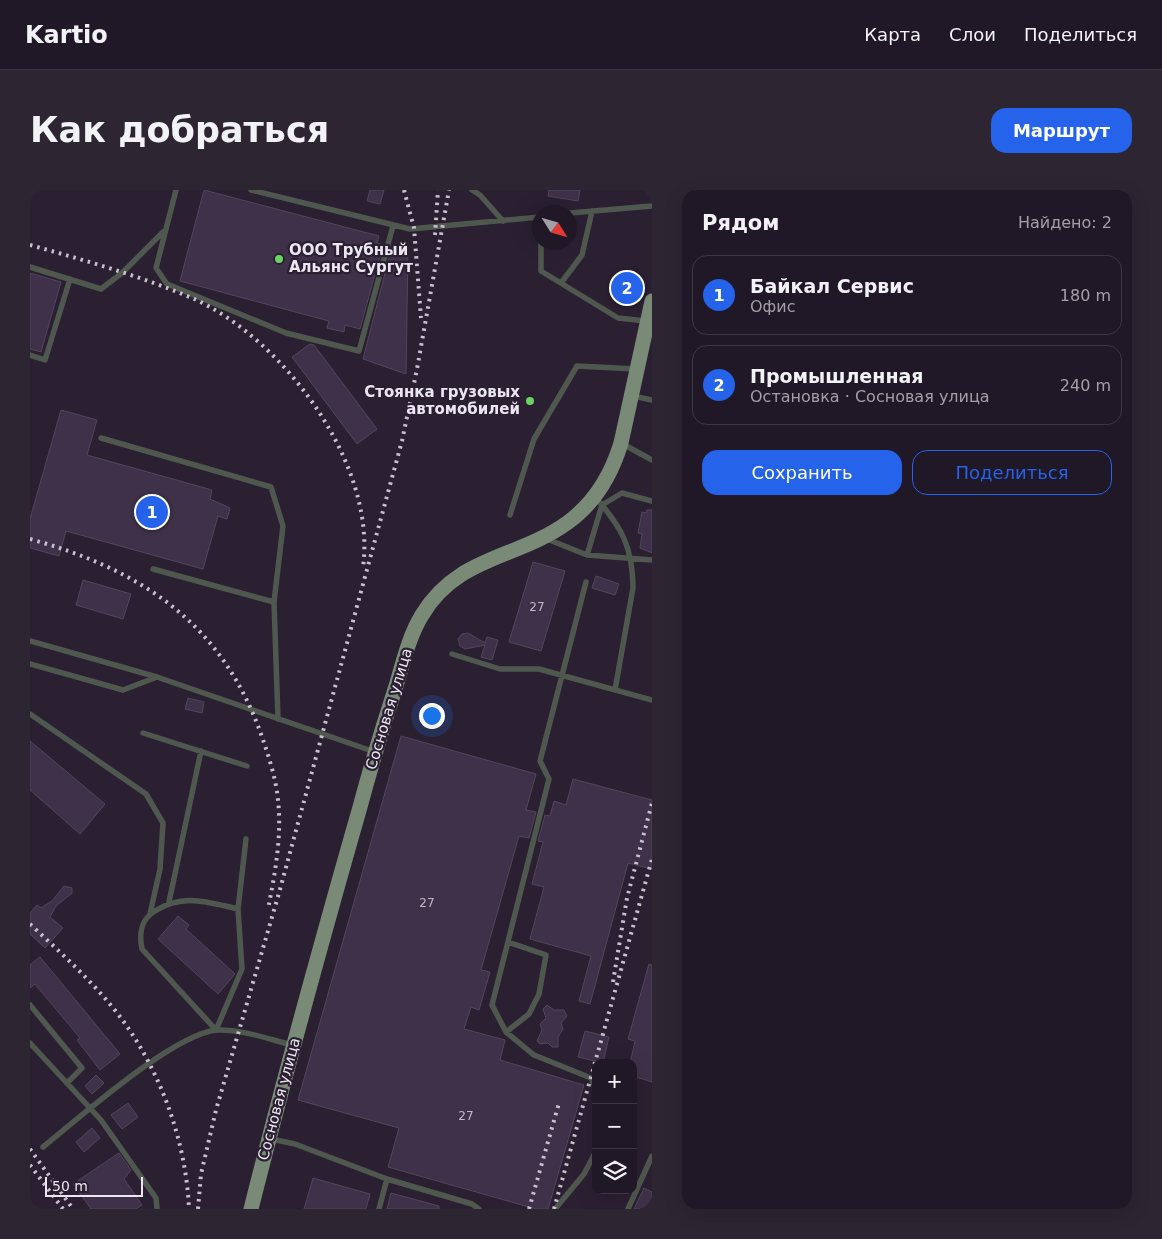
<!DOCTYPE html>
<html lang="ru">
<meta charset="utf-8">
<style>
body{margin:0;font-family:"DejaVu Sans",sans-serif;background:#2d2532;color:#f1f3f6}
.controls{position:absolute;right:15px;bottom:15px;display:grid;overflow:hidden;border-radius:10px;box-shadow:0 5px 20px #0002}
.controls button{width:45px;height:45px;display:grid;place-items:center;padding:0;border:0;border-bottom:1px solid #3d3743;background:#201826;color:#f1f3f6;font:25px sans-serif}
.compass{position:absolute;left:502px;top:15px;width:45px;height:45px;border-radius:50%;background:#201826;box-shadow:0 5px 20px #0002;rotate:127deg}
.scale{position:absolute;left:15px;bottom:12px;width:98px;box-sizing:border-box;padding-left:5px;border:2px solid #ece5f2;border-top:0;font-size:14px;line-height:18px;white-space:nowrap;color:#ece5f2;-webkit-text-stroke:4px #2b2032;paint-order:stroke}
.you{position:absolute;left:401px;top:525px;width:18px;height:18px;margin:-12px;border:4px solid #fff;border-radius:50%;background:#1a73e8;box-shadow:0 0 0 8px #1a73e833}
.badge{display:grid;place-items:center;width:32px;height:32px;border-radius:50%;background:#2563eb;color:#fff;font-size:16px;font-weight:700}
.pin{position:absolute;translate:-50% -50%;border:2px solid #fff;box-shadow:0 1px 5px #0006}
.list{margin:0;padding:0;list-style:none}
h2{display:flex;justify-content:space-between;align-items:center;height:65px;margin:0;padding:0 20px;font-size:21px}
h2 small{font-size:16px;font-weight:400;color:#a2a0a7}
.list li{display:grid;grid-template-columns:32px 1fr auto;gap:15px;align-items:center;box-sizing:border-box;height:80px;margin:0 10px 10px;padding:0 10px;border:1px solid #3d3743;border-radius:15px}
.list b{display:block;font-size:19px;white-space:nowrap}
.list p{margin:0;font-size:16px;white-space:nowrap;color:#a2a0a7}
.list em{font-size:16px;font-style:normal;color:#a2a0a7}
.actions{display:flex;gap:10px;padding:15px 20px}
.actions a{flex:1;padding:11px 0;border:1px solid #2563eb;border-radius:15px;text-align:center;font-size:18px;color:#2563eb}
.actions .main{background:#2563eb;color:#fff}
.icon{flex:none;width:28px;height:28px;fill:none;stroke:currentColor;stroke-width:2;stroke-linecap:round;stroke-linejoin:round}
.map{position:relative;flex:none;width:622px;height:1019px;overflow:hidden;border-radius:15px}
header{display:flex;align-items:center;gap:30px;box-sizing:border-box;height:70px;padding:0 25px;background:#201826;border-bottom:1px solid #3d3743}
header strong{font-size:24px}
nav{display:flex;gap:28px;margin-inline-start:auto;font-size:18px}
.intro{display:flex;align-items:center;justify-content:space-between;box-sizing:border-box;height:120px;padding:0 30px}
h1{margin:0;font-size:35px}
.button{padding:12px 22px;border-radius:15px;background:#2563eb;color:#fff;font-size:18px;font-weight:700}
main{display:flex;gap:30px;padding:0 30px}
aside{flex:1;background:#201826;border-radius:15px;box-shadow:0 5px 20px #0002}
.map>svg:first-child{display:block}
.building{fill:#3f3149;stroke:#52465b}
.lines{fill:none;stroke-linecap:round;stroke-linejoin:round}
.service{stroke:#4f584e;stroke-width:5.5}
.primary{stroke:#798b76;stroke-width:15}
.rail{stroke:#c9c1cf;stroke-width:4;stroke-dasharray:2.5 5;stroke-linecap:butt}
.poi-dot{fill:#6bd362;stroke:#2b2032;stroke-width:2}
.labels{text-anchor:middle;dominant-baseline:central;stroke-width:4.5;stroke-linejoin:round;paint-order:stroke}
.number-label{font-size:12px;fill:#c1b8c8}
.poi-label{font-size:15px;font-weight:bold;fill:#ece5f2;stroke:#2b2032;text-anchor:start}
.street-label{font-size:15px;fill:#ece5f2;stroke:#2b2032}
</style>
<header>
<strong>Kartio</strong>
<nav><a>Карта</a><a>Слои</a><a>Поделиться</a></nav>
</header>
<div class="intro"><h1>Как добраться</h1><a class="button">Маршрут</a></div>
<main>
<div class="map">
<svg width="622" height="1019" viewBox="0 0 622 1019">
<rect width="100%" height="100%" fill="#2b2032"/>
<path class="building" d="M174 0 349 46 347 53 353 55 330 139 315 135 314 142 297 138 299 131 150 91Z
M340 0H354L350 14 337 11Z
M519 0H550L548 11 518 6Z
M362 56 378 60 376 184 333 169Z
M0 83 31 92 11 162 0 159Z
M280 154 284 155 347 239 327 254 262 167Z
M31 220 67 230 57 265 182 300 180 309 200 318 197 329 188 326 173 379 36 341 29 366 0 358V329Z
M617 320H622V363L610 358 612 344 608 343 612 322 616 323Z
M503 372 535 381 511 461 479 452Z
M566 386 589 394 585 405 562 398Z
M53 390 101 404 93 429 46 415Z
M438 443 455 453 457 447 468 450 462 470 451 467 455 455 435 459 430 456 428 449 432 444Z
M158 508 174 512 172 523 155 519Z
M371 546 506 584 496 620 506 622 499 648 489 646 451 780 460 782 449 820 441 817 434 839 475 850 470 870 554 895 518 1019H506L358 977 369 938 268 910Z
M0 551 75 614 50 644 0 600Z
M543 589 622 610V679L598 673 560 814 549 811 561 766 500 749 514 697 502 694 513 652 508 651 515 625 520 626 524 611 536 615Z
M34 696 42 698V703L26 716 20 727 33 738 15 758 0 744V723L7 715 11 718 22 711Z
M148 726 159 735 156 739 205 784 188 804 128 749Z
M10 767 90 864 70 880 47 850 50 848 5 794 0 798V775Z
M619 774 622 775V892L603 886V873H600L605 851 598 849Z
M517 815 524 820H534L537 826 531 833 533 839 528 847V857H522L518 853 510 854 507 851 512 840 510 834 516 828 513 819Z
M555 841 579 847 573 873 548 867Z
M66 885 74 893 62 904 55 896Z
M98 913 108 927 92 939 81 925Z
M62 938 70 948 54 962 46 952Z
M89 963 101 980 94 989 112 1015 106 1019H61L43 994Z
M283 988 340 1004 336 1019H274Z
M614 998 622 1002V1019H604Z
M361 1003 409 1016V1019H357Z"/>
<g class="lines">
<path class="service" d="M146 0 126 78 137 94 256 143 329 161 363 36
M221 0 380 39 510 27
M442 0 450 5 473 31
M540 23 622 16
M511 52V81L588 128 616 131
M0 77 71 99 92 83 133 42
M531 93 552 65 562 21
M0 165 15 170 40 89
M603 206 622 210
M71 248 241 297 253 336 244 412 248 529
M591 253 622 270
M565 307C591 336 603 357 603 398L585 500
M480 325 504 249 547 176 606 179
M517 349 557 365 622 370
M557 365 572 315 592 303 622 311
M123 379 244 412
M556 392 510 571 519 589 462 815 476 842 504 865 561 888 566 899
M0 451 127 487
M422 464 470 479H509L622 510
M0 474 93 500 127 487 345 562
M0 524 116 604 133 633 130 679 120 724
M113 543 217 576
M139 712 171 561
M208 719C177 712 153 703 125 721 110 730 109 744 112 759L186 840 212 779 208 719 216 649
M0 815 52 878 37 893
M476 842 499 824 509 804 516 765 478 752
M0 853 71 930 126 1008 127 1019
M241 949 265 954 357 989 442 1014 449 1019
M13 957C49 928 143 844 187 840 211 839 238 849 262 855
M349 1019 357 989
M525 1019 554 984 566 961
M598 1019 622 966"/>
<path class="primary" d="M221 1019C255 884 292 750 330 617 341 576 353 536 366 496 373 473 379 446 392 425 427 366 487 369 537 333 565 313 581 286 591 253L622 111"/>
<path class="rail" d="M374 0 384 38 391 128
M405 45 408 0
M0 55C54 70 110 86 162 108 253 148 347 274 333 377
M0 349C112 380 193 434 232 547 239 567 246 589 248 610 252 646 245 684 238 719
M0 734C31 763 62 791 88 824 130 879 156 950 159 1019
M583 792 597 708 622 613
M0 959 43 1019
M0 975 33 1019
M168 1019 171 984 186 920 249 703 372 251 387 179 419 0
M499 1019 529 913
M524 1019 622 669"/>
</g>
<g class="poi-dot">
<circle cx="249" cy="69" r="5"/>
<circle cx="500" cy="211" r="5"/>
</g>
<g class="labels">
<g class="number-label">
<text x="507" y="417">27</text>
<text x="397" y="713">27</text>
<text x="436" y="926">27</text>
</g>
<g class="poi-label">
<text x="259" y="60">ООО Трубный<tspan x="259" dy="17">Альянс Сургут</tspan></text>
<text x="490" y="202" text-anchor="end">Стоянка грузовых<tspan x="490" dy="17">автомобилей</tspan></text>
</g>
<g class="street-label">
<text transform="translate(359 519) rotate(-73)">Сосновая улица</text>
<text transform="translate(249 909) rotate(-75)">Сосновая улица</text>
</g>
</g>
</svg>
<div class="controls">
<button>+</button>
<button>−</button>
<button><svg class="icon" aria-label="layers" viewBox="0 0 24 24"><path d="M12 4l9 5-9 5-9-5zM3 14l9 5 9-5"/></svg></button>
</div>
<svg class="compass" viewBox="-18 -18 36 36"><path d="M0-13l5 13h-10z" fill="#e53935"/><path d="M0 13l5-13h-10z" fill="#a2a0a7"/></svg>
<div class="scale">50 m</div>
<div class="you"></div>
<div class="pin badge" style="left:122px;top:322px">1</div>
<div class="pin badge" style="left:597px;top:98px">2</div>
</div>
<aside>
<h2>Рядом<small>Найдено: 2</small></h2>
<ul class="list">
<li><span class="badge">1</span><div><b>Байкал Сервис</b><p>Офис</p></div><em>180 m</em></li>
<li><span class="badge">2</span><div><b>Промышленная</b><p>Остановка · Сосновая улица</p></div><em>240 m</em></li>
</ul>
<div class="actions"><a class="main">Сохранить</a><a>Поделиться</a></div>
</aside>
</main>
